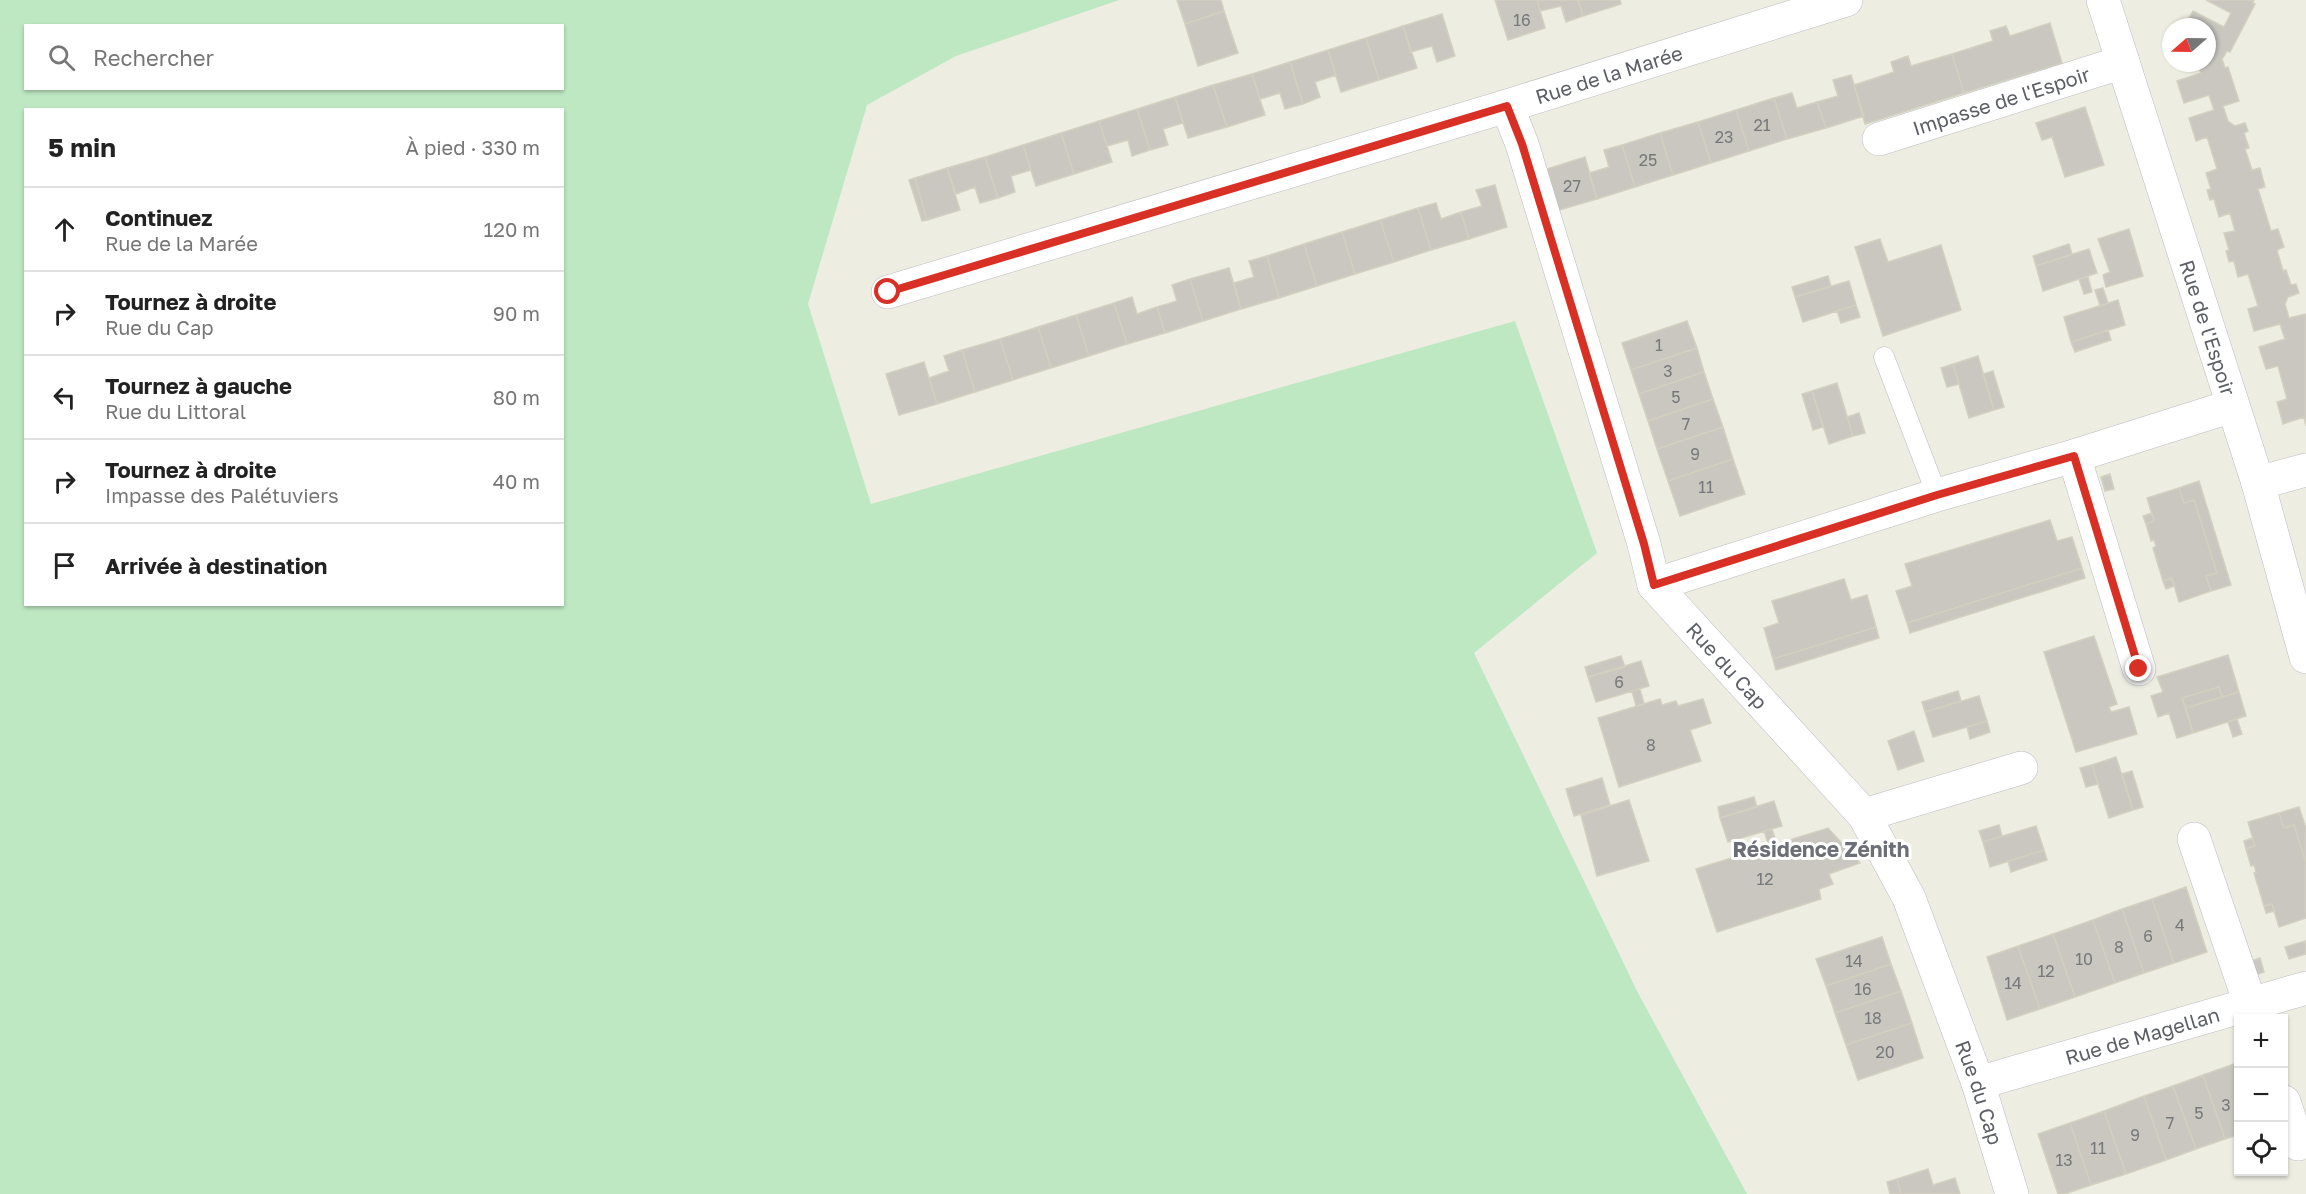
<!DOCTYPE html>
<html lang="fr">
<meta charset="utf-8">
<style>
body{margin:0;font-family:"Golos Text",sans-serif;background:#f2f2f2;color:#222}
.controls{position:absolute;right:18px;bottom:18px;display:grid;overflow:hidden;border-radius:0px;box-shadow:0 2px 4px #0004}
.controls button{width:54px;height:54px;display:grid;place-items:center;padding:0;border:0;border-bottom:2px solid #e0e0e0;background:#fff;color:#222;font:30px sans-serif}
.compass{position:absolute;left:2162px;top:18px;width:54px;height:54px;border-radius:50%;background:#fff;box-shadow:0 2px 4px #0004;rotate:250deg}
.stop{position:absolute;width:18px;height:18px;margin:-14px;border:4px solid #d93025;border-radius:50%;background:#fff}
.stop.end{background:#d93025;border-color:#fff;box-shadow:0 2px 6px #0008}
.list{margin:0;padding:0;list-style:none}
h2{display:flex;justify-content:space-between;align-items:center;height:78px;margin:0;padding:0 24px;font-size:26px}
h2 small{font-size:20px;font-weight:400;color:#767676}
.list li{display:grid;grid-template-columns:39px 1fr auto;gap:18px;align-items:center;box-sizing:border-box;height:84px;padding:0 24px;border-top:2px solid #e0e0e0}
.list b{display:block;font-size:22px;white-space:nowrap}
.list p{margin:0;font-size:20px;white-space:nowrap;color:#767676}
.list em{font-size:20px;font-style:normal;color:#767676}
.icon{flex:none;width:33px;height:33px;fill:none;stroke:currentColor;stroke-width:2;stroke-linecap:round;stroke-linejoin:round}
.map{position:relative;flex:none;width:2306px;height:1194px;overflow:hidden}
.search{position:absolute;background:#fff;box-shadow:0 2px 4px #0004;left:24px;top:24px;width:540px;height:66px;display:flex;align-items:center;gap:15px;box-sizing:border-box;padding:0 21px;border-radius:0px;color:#767676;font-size:22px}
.panel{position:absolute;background:#fff;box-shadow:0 2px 4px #0004;left:24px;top:108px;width:540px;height:498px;border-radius:0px}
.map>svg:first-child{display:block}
.green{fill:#bde8c2;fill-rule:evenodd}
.building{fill:#c9c7c0;stroke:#d3d0c0;stroke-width:1.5}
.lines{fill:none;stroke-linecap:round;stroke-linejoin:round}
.service-casing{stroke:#babcc2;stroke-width:21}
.minor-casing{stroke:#babcc2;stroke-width:34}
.service{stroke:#fff;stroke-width:20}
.minor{stroke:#fff;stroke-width:33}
.route{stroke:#d93025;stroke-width:8}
.labels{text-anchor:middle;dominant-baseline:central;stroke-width:6;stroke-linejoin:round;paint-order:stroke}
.number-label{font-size:16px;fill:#76787b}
.street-label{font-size:20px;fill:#5b5e64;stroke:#fff}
.neighbourhood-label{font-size:21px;font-weight:bold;fill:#6c7076;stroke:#fff}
</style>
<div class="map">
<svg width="2306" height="1194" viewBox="0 0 2306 1194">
<rect width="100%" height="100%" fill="#eeede2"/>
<path class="green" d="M0 0H1119L956 56 867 105 808 304 871 504 1515 321 1597 553 1474 653 1638 993 1747 1194H0ZM26 26H562V88H26ZM26 110H562V604H26Z"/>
<path class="building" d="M1177 0H1221L1224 11 1185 24Z
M1495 0H1537L1545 28 1508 40Z
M1537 0H1578L1583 16 1566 22 1561 6 1540 11Z
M1578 0H1620L1621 4 1583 16Z
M2206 0H2254L2253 3 2255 4 2230 52 2227 51 2222 59 2225 68 2228 67 2239 101 2223 106 2228 121 2235 126 2245 123 2248 131 2244 133 2249 148 2245 149 2252 170 2260 168 2265 187 2258 189 2271 231 2278 229 2284 247 2277 250 2283 271 2286 270 2291 285 2296 284 2299 293 2288 297 2285 304 2289 318 2305 314 2306 316V426L2304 417 2283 424 2277 402 2287 399 2278 366 2266 369 2259 347 2285 339 2280 324 2254 331 2248 309 2258 306 2248 274 2238 277 2234 261 2229 262 2226 251 2229 250 2224 233 2235 231 2230 213 2219 217 2214 199 2210 200 2207 190 2211 189 2206 173 2217 169 2207 137 2196 141 2189 118 2214 110 2209 95 2184 103 2177 81 2201 73 2198 63H2207V27H2184L2193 11 2224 27 2231 13Z
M1224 11 1238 53 1198 66 1185 24Z
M1442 14 1455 56 1437 62 1432 46 1411 52 1403 26Z
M2050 23 2062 63 1964 93 1952 54 1993 41 1990 31 2006 26 2010 36Z
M1403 26 1417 68 1379 80 1366 38Z
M1366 38 1379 80 1341 92 1328 50Z
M1328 50 1336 75 1315 82 1320 97 1303 104 1290 62Z
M1952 54 1964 93 1865 124 1854 85 1894 72 1891 62 1908 56 1911 66Z
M1290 62 1303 104 1285 109 1280 93 1260 99 1252 74Z
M1252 74 1265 115 1227 127 1213 85Z
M1851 75 1864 116 1826 128 1817 102 1838 96 1833 80Z
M1213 85 1227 127 1188 138 1175 97Z
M1792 93 1797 108 1817 102 1826 128 1787 139 1774 98Z
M1175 97 1183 123 1163 129 1168 145 1150 150 1137 109Z
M1774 98 1787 139 1749 151 1736 110Z
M2085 107 2104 165 2065 177 2052 137 2042 140 2036 123Z
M1137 109 1150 150 1132 156 1128 140 1107 146 1099 121Z
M1736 110 1749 151 1711 163 1698 122Z
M1099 121 1112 162 1074 174 1061 133Z
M1698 122 1711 163 1673 175 1660 133Z
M1061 133 1074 174 1036 186 1023 145Z
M1660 133 1673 175 1635 187 1622 145Z
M1023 145 1031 170 1011 176 1015 192 998 198 985 157Z
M1622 145 1635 187 1597 199 1589 173 1609 167 1604 150Z
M985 157 998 198 980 203 975 187 956 194 947 168Z
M1585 157 1597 199 1559 210 1547 169Z
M947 168 960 210 927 220 915 178Z
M915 178 927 220 922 221 909 180Z
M1495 185 1507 227 1469 239 1461 212 1482 206 1476 190Z
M1436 203 1441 219 1461 212 1469 239 1431 250 1418 208Z
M1418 208 1431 250 1394 262 1380 220Z
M1380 220 1394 262 1355 274 1342 232Z
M2129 229 2143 276 2106 287 2103 275 2110 272 2098 239Z
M1342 232 1355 274 1317 286 1304 244Z
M1880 239 1888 262 1941 245 1961 310 1883 336 1855 247Z
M1304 244 1317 286 1279 298 1267 256Z
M2069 244 2072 254 2036 266 2033 256Z
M2089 249 2097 273 2043 291 2036 266Z
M1267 256 1279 298 1241 309 1234 283 1254 277 1249 261Z
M1229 268 1241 309 1203 321 1190 279Z
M1828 276 1831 286 1795 297 1792 287Z
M2088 277 2092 292 2084 294 2079 279Z
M1190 279 1203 321 1165 333 1157 307 1177 301 1172 285Z
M1849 281 1856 305 1803 322 1795 297Z
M2103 288 2108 303 2100 306 2095 290Z
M1132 297 1137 314 1157 307 1165 333 1127 344 1114 303Z
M2118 300 2125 325 2071 342 2064 317Z
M1114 303 1127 344 1089 356 1076 315Z
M1856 305 1860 317 1841 323 1837 311Z
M1076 315 1089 356 1051 368 1038 327Z
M1687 321 1697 348 1631 370 1622 343Z
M1038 327 1051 368 1013 380 1000 339Z
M2108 330 2111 340 2075 352 2071 342Z
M1000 339 1013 380 975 392 962 350Z
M1697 348 1704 372 1639 394 1631 370Z
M962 350 975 392 937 404 929 378 949 371 944 356Z
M1978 356 1994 410 1969 418 1953 364Z
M924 362 937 404 899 415 886 374Z
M1953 364 1959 384 1947 387 1941 368Z
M1993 371 2004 407 1994 410 1983 374Z
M1704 372 1713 399 1648 421 1639 394Z
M1837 383 1853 436 1829 444 1812 391Z
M1812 391 1823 427 1813 430 1802 394Z
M1713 399 1723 427 1657 449 1648 421Z
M1859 413 1865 433 1853 436 1847 417Z
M1723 427 1733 459 1668 481 1657 449Z
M1733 459 1745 494 1680 516 1668 481Z
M2110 474 2114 489 2105 491 2101 477Z
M2199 481 2231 585 2211 591 2206 576 2217 573 2194 500 2184 503 2179 488Z
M2179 488 2184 503 2194 500 2217 573 2206 576 2211 591 2179 602 2172 578 2163 581 2153 548 2156 546 2154 540 2151 541 2146 524 2154 521 2147 498Z
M2152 513 2154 521 2146 524 2143 516Z
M2050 520 2057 541 2072 537 2082 568 1907 623 1896 591 1912 586 1905 564Z
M2082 568 2085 578 1910 633 1907 623Z
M2172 578 2174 586 2166 589 2163 581Z
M1844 579 1851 600 1867 595 1876 627 1773 659 1764 628 1779 623 1772 601Z
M1876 627 1879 638 1776 670 1773 659Z
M2094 636 2117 704 2109 707 2111 712 2129 707 2137 734 2076 752 2044 652Z
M2228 655 2239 692 2222 697 2219 687 2182 698 2193 733 2177 738 2169 713 2158 717 2151 696 2163 692 2157 677Z
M1621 656 1625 667 1588 677 1585 667Z
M1641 661 1649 686 1596 702 1588 677Z
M2219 687 2222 697 2186 708 2182 698Z
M1640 689 1644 704 1636 706 1632 691Z
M1958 691 1961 701 1925 712 1922 702Z
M2239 692 2246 716 2193 733 2186 708Z
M1979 696 1987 721 1933 737 1925 712Z
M1660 699 1662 705 1676 701 1678 706 1703 699 1711 723 1690 730 1701 761 1619 787 1598 718Z
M2237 719 2242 734 2233 737 2228 722Z
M1987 721 1990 732 1970 739 1967 727Z
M1914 731 1924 761 1898 770 1888 741Z
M2116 757 2133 810 2109 818 2092 765Z
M2092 765 2098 784 2086 787 2080 768Z
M2132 771 2143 807 2133 810 2122 774Z
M1602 778 1610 805 1574 816 1566 789Z
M1754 797 1757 807 1720 818 1718 807Z
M1629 800 1649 861 1597 876 1581 815Z
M1774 801 1782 826 1728 842 1720 818Z
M2299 807 2306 828V863L2294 825 2284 828 2279 813Z
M2279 813 2284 828 2294 825 2306 863V918L2279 927 2272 904 2264 906 2254 873 2256 872 2254 865 2251 866 2246 849 2255 846 2248 822Z
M1999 825 2002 836 1983 842 1979 831Z
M2036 826 2044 850 1990 867 1983 842Z
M1828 828 1860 863 1829 874 1833 884 1819 889 1821 899 1717 932 1696 869Z
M1772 829 1777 844 1769 846 1764 831Z
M2252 838 2255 846 2246 849 2244 841Z
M2044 850 2047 860 2011 872 2008 861Z
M2186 887 2207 952 2174 963 2152 899Z
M2152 899 2174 963 2144 973 2122 909Z
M2272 904 2275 911 2266 913 2264 906Z
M2122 909 2144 973 2115 983 2093 920Z
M2093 920 2115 983 2075 997 2053 934Z
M2053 934 2075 997 2040 1009 2018 946Z
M1882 937 1891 964 1826 986 1816 959Z
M2305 941 2306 954 2289 959 2285 947Z
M2018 946 2040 1009 2007 1020 1987 957Z
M2260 958 2264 972 2255 975 2251 961Z
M1891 964 1901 991 1835 1013 1826 986Z
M1901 991 1912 1023 1846 1045 1835 1013Z
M1912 1023 1923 1058 1858 1080 1846 1045Z
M2237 1063 2238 1069V1135L2225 1139 2203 1075Z
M2203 1075 2225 1139 2196 1149 2173 1086Z
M2173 1086 2196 1149 2166 1160 2144 1096Z
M2144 1096 2166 1160 2126 1174 2104 1111Z
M2104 1111 2126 1174 2091 1185 2070 1123Z
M2070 1123 2091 1185 2065 1194H2058L2038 1134Z
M1928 1169 1933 1185 1955 1178 1960 1194H1901L1897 1179Z
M1897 1179 1901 1194H1890L1887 1182Z"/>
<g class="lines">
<defs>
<path id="service" d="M1884 357 1937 495"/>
<g id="minor">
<path id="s1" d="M2103 0 2258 483 2306 657"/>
<path id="s2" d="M1507 106 1522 144 1644 544 1654 585 1864 815 1909 898 1978 1083 2012 1194"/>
<path id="s3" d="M1879 139 2123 62"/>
<path id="s4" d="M888 292 1507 106 1846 0"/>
<path d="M2074 456 2139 669"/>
<path d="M2258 483 2306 470"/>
<path d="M1654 585 1937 495 2074 456 2232 406"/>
<path d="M1864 815 2021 768"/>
<path d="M2194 839 2255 1018"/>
<path id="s5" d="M1978 1083 2306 988"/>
<path d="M2284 1102 2298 1144"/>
</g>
</defs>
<use href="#service" class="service-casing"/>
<use href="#minor" class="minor-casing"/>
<use href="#service" class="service"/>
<use href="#minor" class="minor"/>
</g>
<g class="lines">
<path class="route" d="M888 292 1507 106 1522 144 1644 544 1654 585 1937 495 2074 456 2139 669"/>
</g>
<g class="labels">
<g class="number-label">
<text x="1522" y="20">16</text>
<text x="1762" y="125">21</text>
<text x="1724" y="137">23</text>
<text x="1648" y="160">25</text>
<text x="1572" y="186">27</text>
<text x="1659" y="345">1</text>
<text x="1668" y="371">3</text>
<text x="1676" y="397">5</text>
<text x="1686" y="424">7</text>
<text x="1695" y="454">9</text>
<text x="1706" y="487">11</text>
<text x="1619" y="682">6</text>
<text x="1651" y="745">8</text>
<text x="1765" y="879">12</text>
<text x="2180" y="925">4</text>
<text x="2148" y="936">6</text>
<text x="2119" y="947">8</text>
<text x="2084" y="959">10</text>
<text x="1854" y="961">14</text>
<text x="2046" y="971">12</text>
<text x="2013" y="983">14</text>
<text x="1863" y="989">16</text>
<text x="1873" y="1018">18</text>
<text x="1885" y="1052">20</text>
<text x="2226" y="1105">3</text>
<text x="2199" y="1113">5</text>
<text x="2170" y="1123">7</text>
<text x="2135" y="1135">9</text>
<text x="2098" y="1148">11</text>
<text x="2064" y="1160">13</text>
</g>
<g class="street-label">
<text stroke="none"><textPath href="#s4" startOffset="753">Rue de la Marée</textPath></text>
<text stroke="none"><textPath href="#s3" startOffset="128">Impasse de l'Espoir</textPath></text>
<text stroke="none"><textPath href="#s1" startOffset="344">Rue de l'Espoir</textPath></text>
<text stroke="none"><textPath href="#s2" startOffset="610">Rue du Cap</textPath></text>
<text stroke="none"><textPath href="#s5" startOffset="171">Rue de Magellan</textPath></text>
<text stroke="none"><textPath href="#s2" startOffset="1114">Rue du Cap</textPath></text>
</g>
<g class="neighbourhood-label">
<text x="1821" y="849">Résidence Zénith</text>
</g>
</g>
</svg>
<div class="controls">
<button>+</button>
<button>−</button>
<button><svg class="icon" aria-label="locate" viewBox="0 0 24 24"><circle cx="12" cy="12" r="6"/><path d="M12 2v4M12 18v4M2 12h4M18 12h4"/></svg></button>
</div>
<svg class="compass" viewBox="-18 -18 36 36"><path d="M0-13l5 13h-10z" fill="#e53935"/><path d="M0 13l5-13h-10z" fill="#767676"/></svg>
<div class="stop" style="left:888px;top:292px"></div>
<div class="stop end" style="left:2139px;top:669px"></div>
<div class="search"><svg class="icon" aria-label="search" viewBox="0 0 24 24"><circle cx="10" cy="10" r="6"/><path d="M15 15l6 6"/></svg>Rechercher</div>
<section class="panel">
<h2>5 min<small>À pied · 330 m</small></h2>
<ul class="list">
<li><svg class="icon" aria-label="ahead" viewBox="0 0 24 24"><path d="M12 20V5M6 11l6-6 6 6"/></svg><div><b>Continuez</b><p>Rue de la Marée</p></div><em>120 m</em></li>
<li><svg class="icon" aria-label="right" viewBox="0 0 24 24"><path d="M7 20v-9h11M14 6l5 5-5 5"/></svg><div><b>Tournez à droite</b><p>Rue du Cap</p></div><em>90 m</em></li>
<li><svg class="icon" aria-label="left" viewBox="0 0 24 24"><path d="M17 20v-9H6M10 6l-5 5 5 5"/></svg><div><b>Tournez à gauche</b><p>Rue du Littoral</p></div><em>80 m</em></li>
<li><svg class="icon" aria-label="right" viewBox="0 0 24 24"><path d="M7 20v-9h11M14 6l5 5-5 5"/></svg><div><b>Tournez à droite</b><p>Impasse des Palétuviers</p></div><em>40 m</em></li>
<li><svg class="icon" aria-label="arrive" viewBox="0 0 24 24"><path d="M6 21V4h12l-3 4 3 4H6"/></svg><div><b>Arrivée à destination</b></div></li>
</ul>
</section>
</div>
